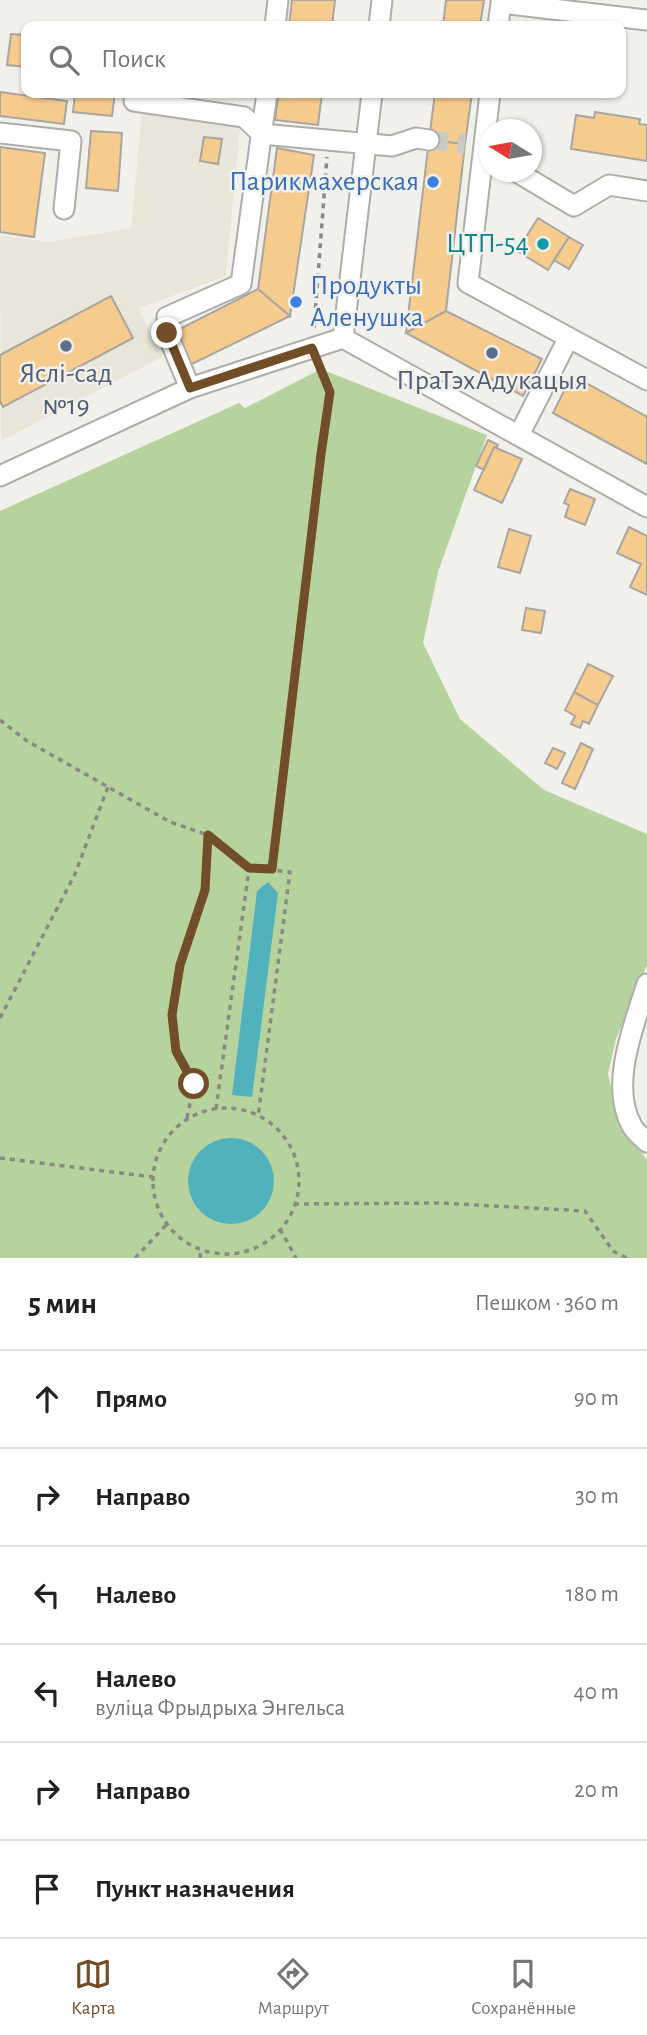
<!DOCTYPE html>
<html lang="ru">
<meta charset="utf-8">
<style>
body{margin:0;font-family:"Alegreya Sans",sans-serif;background:#f2f2f2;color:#222}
.compass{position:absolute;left:479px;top:119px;width:63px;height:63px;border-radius:50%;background:#fff;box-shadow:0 2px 5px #0004;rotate:281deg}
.stop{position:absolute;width:21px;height:21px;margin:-16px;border:5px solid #724e28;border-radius:50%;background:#fff}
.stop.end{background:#724e28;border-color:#fff;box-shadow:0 2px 7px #0008}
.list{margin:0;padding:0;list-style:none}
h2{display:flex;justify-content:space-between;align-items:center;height:91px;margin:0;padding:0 28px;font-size:30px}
h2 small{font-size:23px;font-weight:400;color:#767676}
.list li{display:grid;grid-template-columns:46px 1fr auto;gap:21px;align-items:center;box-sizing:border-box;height:98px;padding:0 28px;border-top:2px solid #e0e0e0}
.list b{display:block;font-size:26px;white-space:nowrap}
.list p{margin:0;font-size:23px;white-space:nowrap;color:#767676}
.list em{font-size:23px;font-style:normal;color:#767676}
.icon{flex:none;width:38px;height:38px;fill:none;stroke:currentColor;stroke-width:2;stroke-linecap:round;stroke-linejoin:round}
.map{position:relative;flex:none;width:647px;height:1258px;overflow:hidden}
.search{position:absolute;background:#fff;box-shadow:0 2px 5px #0004;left:21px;right:21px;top:21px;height:77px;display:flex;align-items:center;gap:18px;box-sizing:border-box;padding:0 24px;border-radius:14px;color:#767676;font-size:26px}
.sheet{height:679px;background:#fff}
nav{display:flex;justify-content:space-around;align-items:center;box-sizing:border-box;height:98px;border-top:2px solid #e0e0e0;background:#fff;font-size:19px;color:#767676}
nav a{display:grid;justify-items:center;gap:4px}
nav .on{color:#724e28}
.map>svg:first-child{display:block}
.built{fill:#e9e5d8}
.green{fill:#b7d39d}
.water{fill:#51b2be}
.building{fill:#f6cb8e;stroke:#a9a5a1;stroke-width:2}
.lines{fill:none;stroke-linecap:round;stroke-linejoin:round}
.minor-tunnel{stroke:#cac9c4;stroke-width:19;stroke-dasharray:19 10;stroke-linecap:butt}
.minor-casing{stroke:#afada8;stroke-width:23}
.path{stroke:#8a8985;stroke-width:3.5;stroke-dasharray:5 5;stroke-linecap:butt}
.minor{stroke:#fff;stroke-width:19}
.route{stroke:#724e28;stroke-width:9}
.shop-dot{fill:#3f7fe0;stroke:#f1f0ea;stroke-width:2.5}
.culture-dot{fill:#0f9aa8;stroke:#f1f0ea;stroke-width:2.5}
.service-dot{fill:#5c6f8a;stroke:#f1f0ea;stroke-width:2.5}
.labels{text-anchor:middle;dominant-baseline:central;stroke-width:5;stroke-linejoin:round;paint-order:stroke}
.shop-label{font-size:28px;fill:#366cbe;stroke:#f1f0ea;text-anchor:end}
.culture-label{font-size:28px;fill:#0d838f;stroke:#f1f0ea;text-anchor:end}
.service-label{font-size:28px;fill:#4e5e75;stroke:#f1f0ea}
</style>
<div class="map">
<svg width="647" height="1258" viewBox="0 0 647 1258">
<rect width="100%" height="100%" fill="#f1f0ea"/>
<path class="built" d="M142 114 240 127 226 276 139 308 162 357 1 441 0 235 49 242 131 228Z"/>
<path class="green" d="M321 369 487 435 438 572 423 643 460 719 544 790 647 834V965L616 1039 608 1074 619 1122 647 1160V1258H0V511L239 403 245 408Z"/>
<path class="water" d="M268 882 278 893 252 1097 232 1095 257 891Z
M188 1181a43 43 0 1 1 86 0a43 43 0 1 1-86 0Z"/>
<path class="building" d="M292 0H335L332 26H289Z
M446 0H484L480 26H443Z
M11 34 26 35V67L7 65Z
M0 92 67 101 64 124 0 116Z
M75 93H115L112 116 73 112Z
M279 93H322L318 125 275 120Z
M435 93H472L465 144 429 140Z
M595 112 640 119 639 124 647 125V161L571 149 576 115 594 118Z
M91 131 122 133 118 191 86 188Z
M204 137 222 139 218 164 200 161Z
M429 140 465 144 446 311 406 333Z
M0 147 45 153 34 237 0 232Z
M277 148 314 155 290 316 258 289Z
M538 218 569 237 548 270 517 251Z
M569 237 583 245 569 269 554 260Z
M258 289 290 316 190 365 172 333Z
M111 296 133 338 3 407 0 401V355Z
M446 311 542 359 523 396 406 333Z
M572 375 647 417V464L553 413Z
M488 440 498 445 496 448 494 447 484 470 476 466Z
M494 447 522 459 502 503 474 490Z
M570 489 595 499 585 525 565 517 569 505 564 503Z
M629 527 647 536V595L630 587 641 564 617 553Z
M509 529 531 536 520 573 498 567Z
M526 608 545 611 541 633 522 630Z
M588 664 613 676 598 705 574 692Z
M574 692 598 705 589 724 583 721 580 728 571 724 575 716 565 710Z
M581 743 593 749 575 789 562 783Z
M553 748 565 753 557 769 545 763Z"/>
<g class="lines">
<path class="minor-tunnel" d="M429 140 465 144"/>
<defs>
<path id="minor" d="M275 26 278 0
M379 26 382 0
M498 26 501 3 647 20
M490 93 468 283 647 380
M134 101 244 117 262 134 392 146 416 138 429 140
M0 133 71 141 64 209
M517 172 574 206 609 185 647 191
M343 338 372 93
M190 388 167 333V317L241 284 267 93
M519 435 568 339
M0 476 190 388 343 338 647 507
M647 984C634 1025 609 1085 632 1126 635 1132 642 1137 647 1142"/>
</defs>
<use href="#minor" class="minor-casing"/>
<path class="path" d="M314 328 327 157
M0 720 27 741 170 822 208 835 249 868 290 872 258 1117
M272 869 321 454 330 392 319 365
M0 1018 75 874 108 787
M153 1181a73 73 0 1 1 146 0a73 73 0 1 1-146 0Z
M216 1109 249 869
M187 1118 194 1085 176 1051 172 1015 180 965 205 890 208 835
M0 1158 153 1177
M294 1204 440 1203 585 1211 613 1251 627 1258
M280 1229 296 1258
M135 1258 167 1224
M200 1258 201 1249"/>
<use href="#minor" class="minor"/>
</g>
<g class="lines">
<path class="route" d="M167 333 190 388 312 348 330 392 321 454 272 869 249 868 208 835 205 890 180 965 172 1015 176 1051 194 1084"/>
</g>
<g class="shop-dot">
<circle cx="433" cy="182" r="7"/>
<circle cx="296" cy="302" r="7"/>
</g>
<circle class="culture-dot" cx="543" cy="244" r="7"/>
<g class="service-dot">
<circle cx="66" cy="346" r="7"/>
<circle cx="492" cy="353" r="7"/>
</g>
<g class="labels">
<g class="shop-label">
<text x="419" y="182">Парикмахерская</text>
<text x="310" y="286" text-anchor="start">Продукты<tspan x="310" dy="32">Аленушка</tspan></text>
</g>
<g class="culture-label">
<text x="529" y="244">ЦТП-54</text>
</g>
<g class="service-label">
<text x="66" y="374">Яслі-сад<tspan x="66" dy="32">№19</tspan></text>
<text x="492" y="381">ПраТэхАдукацыя</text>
</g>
</g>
</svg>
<svg class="compass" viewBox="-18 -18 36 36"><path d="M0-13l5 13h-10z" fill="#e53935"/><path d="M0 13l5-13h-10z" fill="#767676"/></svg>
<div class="stop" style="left:194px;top:1084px"></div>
<div class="stop end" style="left:167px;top:333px"></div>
<div class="search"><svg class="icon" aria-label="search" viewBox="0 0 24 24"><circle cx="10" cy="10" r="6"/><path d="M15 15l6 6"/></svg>Поиск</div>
</div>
<section class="sheet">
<h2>5 мин<small>Пешком · 360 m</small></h2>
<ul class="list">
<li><svg class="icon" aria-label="ahead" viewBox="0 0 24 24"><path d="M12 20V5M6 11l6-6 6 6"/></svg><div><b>Прямо</b></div><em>90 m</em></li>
<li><svg class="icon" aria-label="right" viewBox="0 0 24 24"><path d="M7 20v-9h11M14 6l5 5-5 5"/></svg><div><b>Направо</b></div><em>30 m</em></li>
<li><svg class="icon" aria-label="left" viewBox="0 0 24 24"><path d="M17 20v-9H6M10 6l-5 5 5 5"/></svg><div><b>Налево</b></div><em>180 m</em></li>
<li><svg class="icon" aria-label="left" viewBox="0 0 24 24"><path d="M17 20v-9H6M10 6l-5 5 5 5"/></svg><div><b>Налево</b><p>вуліца Фрыдрыха Энгельса</p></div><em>40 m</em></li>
<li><svg class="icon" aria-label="right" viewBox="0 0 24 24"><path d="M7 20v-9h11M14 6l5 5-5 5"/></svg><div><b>Направо</b></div><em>20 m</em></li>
<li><svg class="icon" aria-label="arrive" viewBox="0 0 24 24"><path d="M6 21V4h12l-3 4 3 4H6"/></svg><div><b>Пункт назначения</b></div></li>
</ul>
</section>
<nav>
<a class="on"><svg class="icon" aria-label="map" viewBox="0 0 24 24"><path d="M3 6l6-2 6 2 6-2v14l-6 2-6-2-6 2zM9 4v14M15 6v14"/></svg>Карта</a>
<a><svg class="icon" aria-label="directions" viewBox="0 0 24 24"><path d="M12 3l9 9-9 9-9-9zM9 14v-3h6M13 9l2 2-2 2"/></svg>Маршрут</a>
<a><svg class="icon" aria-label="saved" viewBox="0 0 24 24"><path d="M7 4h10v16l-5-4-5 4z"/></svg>Сохранённые</a>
</nav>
